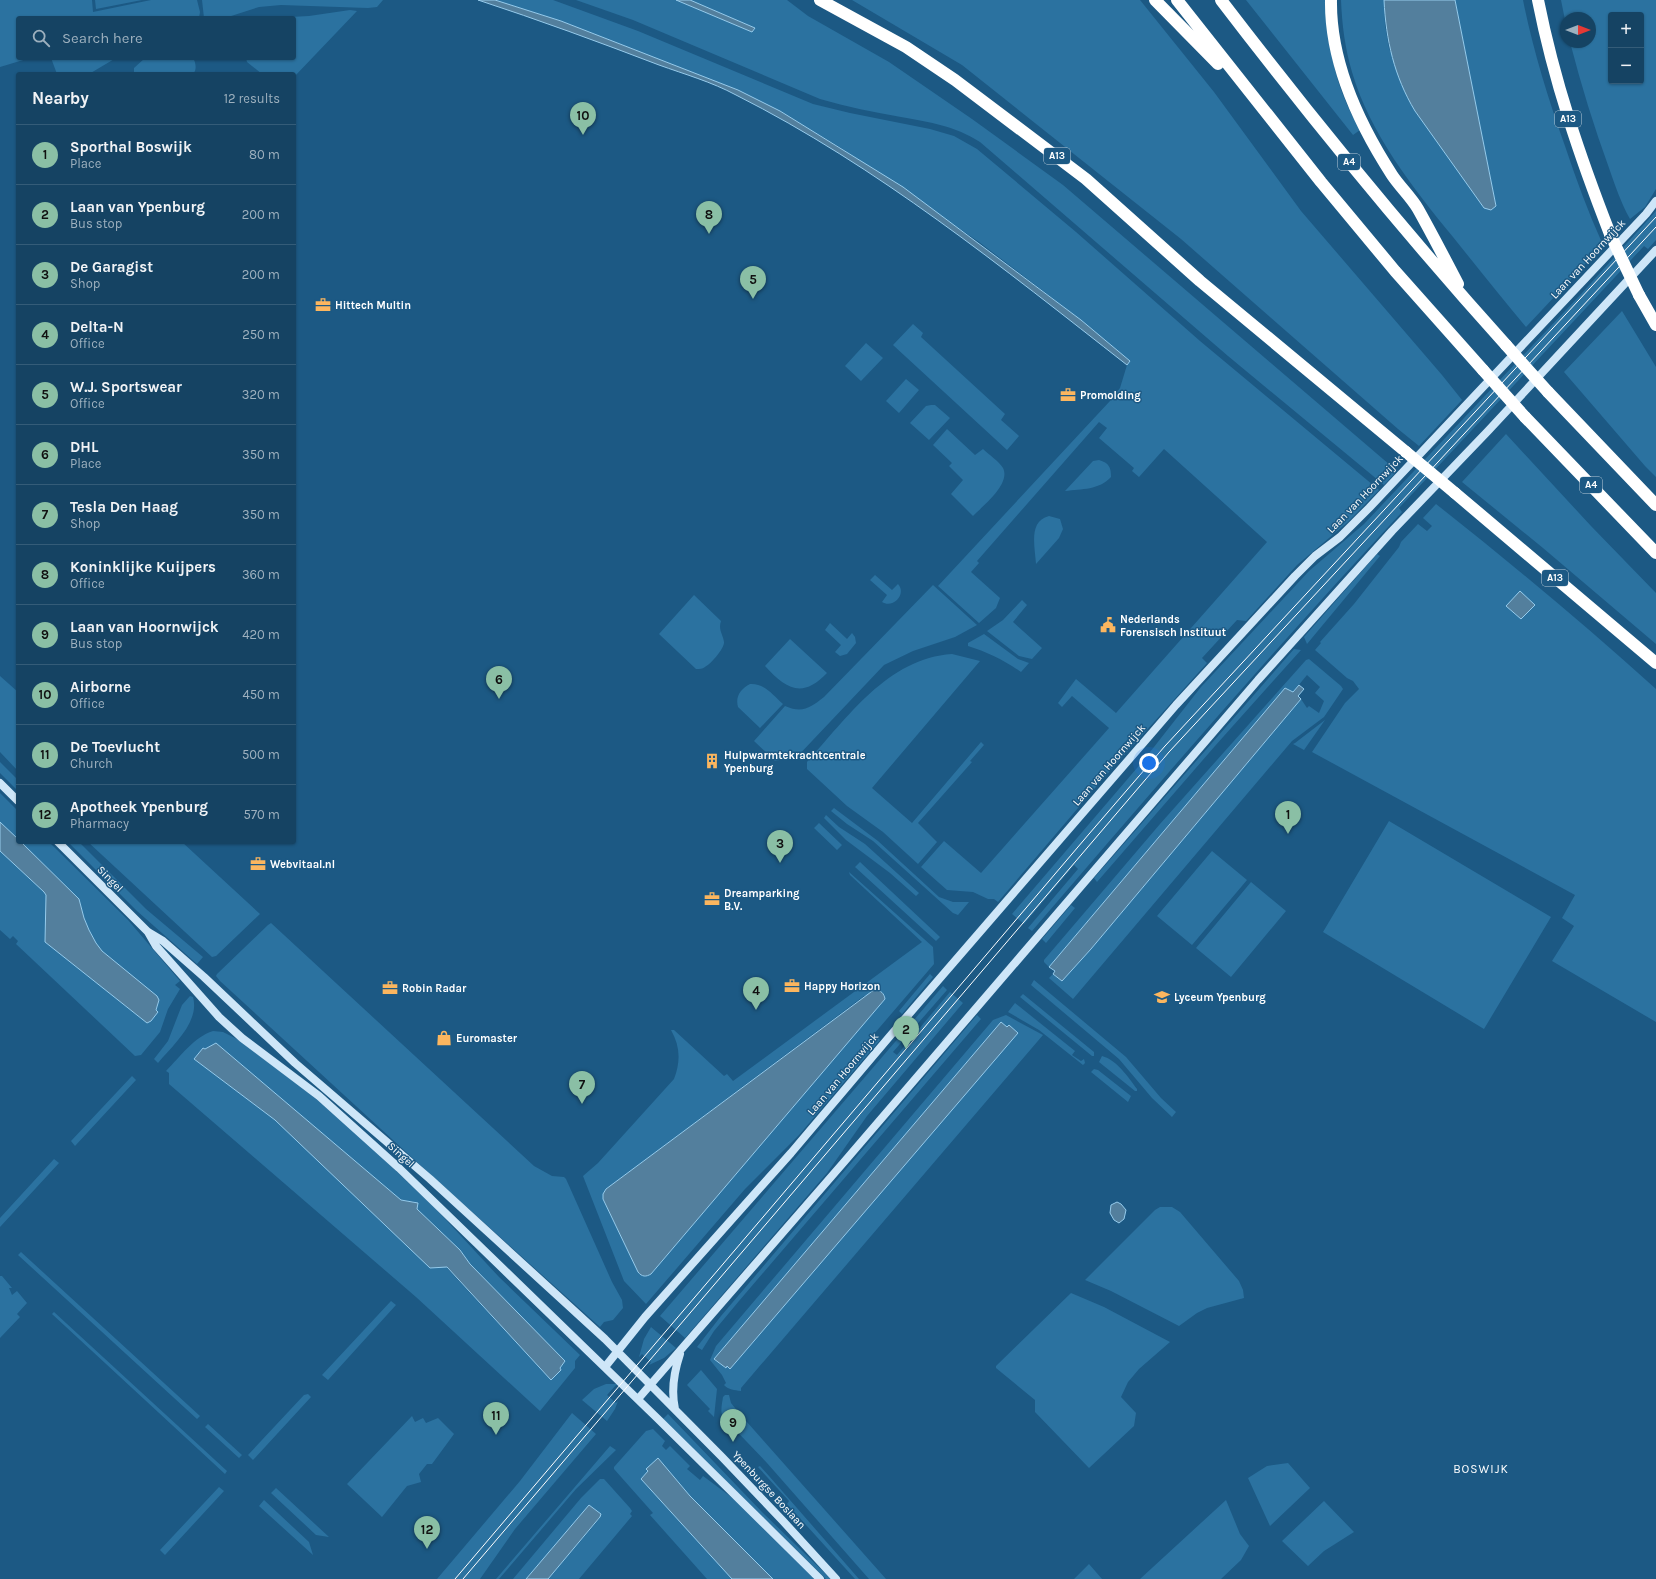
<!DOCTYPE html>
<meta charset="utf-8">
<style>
body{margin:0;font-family:Karla,sans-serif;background:#224e6c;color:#f1f3f6}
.controls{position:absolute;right:12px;top:12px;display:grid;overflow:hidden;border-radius:4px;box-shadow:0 1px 3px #0004}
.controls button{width:36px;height:36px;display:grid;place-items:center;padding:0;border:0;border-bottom:1px solid #345c78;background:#154363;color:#f1f3f6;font:20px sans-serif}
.compass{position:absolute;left:1560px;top:12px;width:36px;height:36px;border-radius:50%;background:#154363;box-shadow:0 1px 3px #0004;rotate:90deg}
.you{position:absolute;left:1149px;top:763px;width:14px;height:14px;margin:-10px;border:3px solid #fff;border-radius:50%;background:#1a73e8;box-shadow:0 0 0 6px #1a73e833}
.badge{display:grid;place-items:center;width:26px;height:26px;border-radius:50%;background:#8abfa5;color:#111;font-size:13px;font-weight:700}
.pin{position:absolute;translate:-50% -33px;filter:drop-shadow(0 1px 2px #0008)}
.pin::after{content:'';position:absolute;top:21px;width:14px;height:12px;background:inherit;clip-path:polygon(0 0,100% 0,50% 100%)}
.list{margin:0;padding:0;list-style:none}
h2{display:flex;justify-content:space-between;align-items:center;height:52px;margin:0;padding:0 16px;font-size:17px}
h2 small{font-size:13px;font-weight:400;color:#9db0be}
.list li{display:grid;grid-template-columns:26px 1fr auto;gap:12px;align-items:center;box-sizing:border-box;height:60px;padding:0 16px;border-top:1px solid #345c78}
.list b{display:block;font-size:15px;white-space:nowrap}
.list p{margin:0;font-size:13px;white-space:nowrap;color:#9db0be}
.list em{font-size:13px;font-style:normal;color:#9db0be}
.icon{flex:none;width:22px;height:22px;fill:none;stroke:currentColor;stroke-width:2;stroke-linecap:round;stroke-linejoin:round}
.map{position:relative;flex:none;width:1656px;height:1579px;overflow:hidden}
.search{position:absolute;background:#154363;box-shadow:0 1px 3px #0004;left:16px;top:16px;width:280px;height:44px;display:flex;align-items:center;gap:10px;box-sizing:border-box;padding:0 14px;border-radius:4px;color:#9db0be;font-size:15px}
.panel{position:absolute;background:#154363;box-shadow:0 1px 3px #0004;left:16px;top:72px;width:280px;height:772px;border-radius:4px}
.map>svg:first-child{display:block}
.green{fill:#2b72a0;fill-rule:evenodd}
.water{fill:#537f9d;stroke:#95cbec}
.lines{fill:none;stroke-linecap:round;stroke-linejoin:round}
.secondary{stroke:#cee6f8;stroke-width:8}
.highway{stroke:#fff;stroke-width:12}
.tram{stroke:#fff;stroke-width:1}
.highway-bridge{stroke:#fff;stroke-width:12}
.labels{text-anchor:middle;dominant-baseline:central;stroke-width:3;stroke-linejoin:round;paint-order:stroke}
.shield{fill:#1c5984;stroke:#bbcdda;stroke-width:1}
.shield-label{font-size:10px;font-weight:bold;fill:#fff}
.street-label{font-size:11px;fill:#fff;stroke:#1c5984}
.poi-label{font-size:11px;font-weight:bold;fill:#fff;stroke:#1c5984;text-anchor:start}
.neighbourhood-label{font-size:12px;letter-spacing:1px;fill:#fff;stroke:#1c5984}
</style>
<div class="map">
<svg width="1656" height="1579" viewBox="0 0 1656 1579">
<rect width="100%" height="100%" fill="#1c5984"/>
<path class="green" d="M0 0H92L93 12 151 0H197L200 12 199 18H18V58H30L0 67Z
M95 0H142L96 9Z
M202 0H383L377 7 368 8 281 5 259 7 225 18H204Z
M495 0H553L638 31 813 104 850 113 930 129 954 136 977 149 1076 232 1200 341 1379 490 1348 522 1297 565 1246 621 1237 620 1202 658 1207 663 1101 781 998 902 994 899H988L973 892 947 890 921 867 944 841 981 873 1109 728 1072 696 1062 707 1058 703 1076 679 1116 713 1267 542 1164 449 1139 477 1132 471 1134 468 1099 438 1107 428 1099 422 977 561 979 563 971 572 1000 598 996 608 979 623 938 586 1110 401 1120 388 1127 365 1130 361 1081 320 979 242 841 148 780 111 738 90 561 21Z
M576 0H676L752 32 755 28 690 0H787L808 16 889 62 972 119 1063 185 1397 471 1384 485 1228 356 980 142C953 125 932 123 901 117 874 112 847 107 820 99L633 20Z
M852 0H1140L1214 92 1301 211 1442 375 1462 400 1419 446 1398 429 1181 239 962 65Z
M1246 0H1328C1329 20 1329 42 1333 61 1338 86 1348 109 1360 130L1353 135Z
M1341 0H1384L1385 25 1389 48 1415 111 1484 208 1491 210 1496 206 1455 0H1523C1533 50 1548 98 1565 146 1576 179 1588 212 1603 245L1526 327C1501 297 1477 267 1453 237 1413 188 1370 134 1352 72 1345 48 1342 25 1341 0Z
M1561 0H1656V189L1645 207 1630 219C1621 203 1615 185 1609 168 1594 127 1581 85 1570 42H1590V18H1566V25ZM1611 15H1641V81H1611Z
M350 10 357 11 294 77V74H262L247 62 246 58H294V18H272L309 16Z
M51 58H116L89 74H57Z
M145 58H193C196 63 197 70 193 74H134V68Z
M1656 211V240L1648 249 1644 246 1399 508 1402 512C1275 648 1153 790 1032 931L1028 928 1078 869 1074 865 1024 924 1012 914 1143 761 1201 687 1309 571 1364 524 1582 293Z
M1622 311 1656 367V477L1645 466 1564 372Z
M913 324 923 333 921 337 1005 414 1001 420 1019 436 1007 450 893 345Z
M866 343 883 358 861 381 845 366Z
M906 379 919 390 899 413 886 401Z
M931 405H935L950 418 929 440 910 423 926 406Z
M947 429 975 455 983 449C989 455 999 461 1003 468 1011 484 983 506 973 516L951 494 963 480 949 466 952 463 933 445Z
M1506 434 1591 526 1656 593V644L1543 548 1462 482Z
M1099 460C1109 463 1111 467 1111 477 1099 490 1082 489 1065 491L1093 461Z
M1436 504C1511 563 1585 625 1656 689V1022L1552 961 1574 926 1562 918 1575 895 1312 752 1345 703 1359 689 1353 681 1347 678 1315 650 1321 643 1320 642 1354 604 1399 547 1401 542 1418 524 1427 531 1432 526 1423 518Z
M1049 516 1060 519 1063 529 1059 538 1036 564C1035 547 1028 521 1049 516Z
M1377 554 1380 556 1307 644 1304 637Z
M875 575 892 590 898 584C907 594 893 609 882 602L887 595 870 580Z
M933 585 977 625 955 637 913 651 884 665 794 760 784 759 775 761 754 741 785 706C803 714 811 707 824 697Z
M694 595 721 621C718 630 723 634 724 642 725 648 710 665 705 667 702 669 700 669 696 669L659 634Z
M1022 600 1027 605 1013 622 1042 648 1032 659 1019 656 987 631 1003 620Z
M830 623 847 639 852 633 855 637 856 643 847 654 840 656 835 652 841 645 825 630Z
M984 634 1018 659 1029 663 1021 672C1004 660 987 652 968 646V643Z
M790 639 827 673C802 699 786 689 765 666Z
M1294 649 1301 650 1215 746 1097 882 1094 878Z
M952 654 980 661 872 788 912 823 981 742 984 745 970 761 972 762 918 823 937 842 918 864 883 832 847 806 807 769V762C847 718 888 658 952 654Z
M1309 659 1341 686 1343 689 1324 717 1292 741 1073 999 1049 978 1053 974 1062 981 1091 949 1301 699 1307 708 1309 706 1319 713 1324 701 1315 693 1320 687 1307 675 1293 692 1285 688 1049 967 1044 962V960L1160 824 1306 660Z
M0 676 18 692V771L0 752Z
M750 684C764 683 773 695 783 704L760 728 738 707C735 696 741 689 750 684Z
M1325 720 1304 750 1293 744 1295 743Z
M0 762 18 780V791L0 773Z
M0 793 18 811V839L0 822Z
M834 808 878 841 939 897 953 902H969L958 915 953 913 873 841 847 824 831 811Z
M826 815 839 827 865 844 919 893 916 896 890 873 846 840 824 818Z
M1389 821 1551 917 1484 1029 1323 932Z
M819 823 842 845 837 850 814 828Z
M21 842H49L128 920 180 981 175 985 180 989 168 1009 160 1032 141 1055 135 1056 16 944 18 941 13 936 10 939 0 930V851L44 892 46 895 45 942 147 1023 156 1010 159 1000 102 951 96 943 89 930 84 918 79 899Z
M68 842H79L146 909 203 957 197 964 137 911Z
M88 842H182L260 914 216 956 212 957Z
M1212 851 1247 880 1192 945 1157 916Z
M860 862 940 937 936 941 855 867Z
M849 872 933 947 934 964 874 1034 880 1040 799 1135 745 1189 646 1304 624 1281 583 1176 598 1163 674 1079C681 1061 680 1046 671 1030H674L724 1076 727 1074 733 1081 922 942 850 875ZM884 994 885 999 651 1274 638 1272 603 1199 606 1189 864 996Z
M1251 882 1286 911 1231 977 1196 948Z
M1071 905 1075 908 1046 943 1042 939Z
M271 923 534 1166 552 1176 564 1177 566 1179 612 1282 622 1300 623 1308 613 1320 604 1322 600 1327 431 1175 220 981 216 976 217 974 268 925Z
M930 974 933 977 902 1014 899 1011Z
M1034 980 1126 1057 1161 1098 1176 1112 1172 1117 1152 1098 1119 1059 1031 985Z
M943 986 947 990 893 1052 897 1055 950 992 963 1003 867 1116 827 1173 685 1338 660 1316Z
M1023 994 1094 1052V1056H1092L1020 997Z
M190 996 193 997C200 1022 173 1045 158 1063L154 1059 168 1041 182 1005Z
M1015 1003 1075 1051 1072 1055 1081 1061 1084 1059 1085 1063 1083 1065 1039 1030 1008 1012Z
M977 1015 981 1019 739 1301 714 1331 702 1350 697 1347 721 1316Z
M1006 1015 1043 1035 741 1388V1391C734 1390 729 1390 724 1385L726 1383 722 1375 710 1360 716 1346 993 1020ZM1001 1022 1007 1027 1009 1026 1017 1033 730 1369 727 1366 725 1368 715 1359Z
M213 1031 223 1032 237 1039 307 1091 365 1141 436 1209 499 1277 580 1355 575 1361V1368L540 1411 416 1297 169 1084V1073L166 1071C180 1057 194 1037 213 1031ZM216 1043 401 1200 415 1202 418 1205 417 1209 460 1250 470 1264 565 1361 560 1368 561 1370 551 1380 446 1267 356 1196 275 1120 194 1059 203 1048 205 1049Z
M1102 1056C1117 1060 1128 1077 1137 1089V1091H1135L1099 1062Z
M1094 1069 1098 1070 1131 1096 1128 1102 1091 1072Z
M132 1076 136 1080 75 1146 71 1141Z
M54 1159 59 1163 0 1227V1218Z
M1160 1207H1172L1180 1212 1239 1281 1243 1290 1244 1298 1207 1308 1197 1313 1179 1326 1111 1291 1085 1280 1155 1210Z
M21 1252 200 1416 197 1419 18 1255Z
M0 1276H2L12 1288H9L12 1295 17 1291 27 1303 17 1314 20 1317 0 1338Z
M1071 1293 1104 1307 1170 1342 1139 1369 1128 1382 1121 1397 1136 1413 1134 1426 1089 1468 1035 1412V1400L996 1368V1366Z
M391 1301 396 1305 328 1380 322 1375Z
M54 1312 227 1471 225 1474 52 1314Z
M651 1327 676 1348 664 1358 649 1365 651 1362 642 1354 639 1357 644 1339Z
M701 1370 717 1389 714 1417 708 1411 710 1409 687 1385Z
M606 1384H617L607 1395 616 1403 618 1401 615 1409 607 1421 582 1400 594 1389Z
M308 1394 311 1397 253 1460 248 1455 304 1395Z
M725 1395H729L731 1403 739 1413 886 1579H869L767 1463 723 1417C720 1412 722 1404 723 1397Z
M572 1413 596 1434 515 1529 480 1579H437L520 1481Z
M668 1414 762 1512 831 1579H826L663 1419Z
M412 1416 415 1422 423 1418 426 1423 438 1418 454 1434 432 1464H427L419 1474 421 1482 407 1486 382 1517 347 1484Z
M208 1424 242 1455 239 1458 205 1427Z
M653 1429 665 1441 662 1446 666 1450 670 1446 690 1466 687 1469 700 1480 703 1476 738 1502 817 1579H773L690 1496 658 1458 641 1479 732 1579H707L650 1515 653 1513 614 1469V1467L646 1431Z
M610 1446 616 1450 576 1489 499 1579H496Z
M1288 1463 1310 1488 1270 1526 1248 1478 1267 1466Z
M760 1466 769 1476 859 1579H855L787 1504 789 1501 758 1467Z
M600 1479H604L630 1508 632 1511 630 1514 632 1516 579 1579H548L600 1518V1514L589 1505 526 1579H513L581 1498Z
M219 1487 224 1491 165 1555 160 1550Z
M276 1488 329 1537 316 1535 271 1493Z
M264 1500 309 1542 313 1555 259 1506Z
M1226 1500 1240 1534 1249 1546 1241 1560 1221 1579H1140Z
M1324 1501 1354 1532 1324 1551 1308 1566 1282 1541Z
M1089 1564 1102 1579H1074Z"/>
<path class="water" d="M478 0H495L561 21 738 90 780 111 903 187 1081 320 1130 361 1127 365C1003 268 877 166 736 95 712 82 684 74 659 65 599 42 539 20 478 0Z
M676 0H690L755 28 752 32Z
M1384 0H1455L1496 206 1491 210 1484 208 1415 111C1394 76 1386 40 1384 0Z
M1520 591 1535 605 1521 619 1506 606Z
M1299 685 1304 689 1298 696 1301 699 1091 949 1062 981 1053 974 1055 971 1049 967 1285 688 1293 692Z
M0 822 18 839V842H21L79 899 84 918 89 930 96 943 102 951 157 996 159 1000 156 1010 158 1012 151 1021 147 1023 45 942 46 895 44 892 0 851Z
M875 989C881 991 884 993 885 999L651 1274C646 1277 642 1277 638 1272L603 1199V1194L606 1189Z
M1001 1022 1007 1027 1009 1025 1018 1033 730 1369 727 1366 726 1368 714 1359Z
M216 1043 401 1200 418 1203 417 1209 460 1250 470 1264 565 1361 560 1368 561 1370 551 1380 447 1267 430 1268 275 1120 194 1059 203 1048 205 1049Z
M1117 1202 1121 1204 1126 1210 1124 1219 1119 1223 1114 1220 1110 1213 1111 1205Z
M658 1458 690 1496 773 1579H732L641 1479 648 1471 646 1469Z
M589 1505 601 1514 600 1517 548 1579H526Z"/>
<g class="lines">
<path class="secondary" d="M0 783 18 801
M58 842 148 932 163 941 204 977 295 1063 430 1179 605 1339 722 1457 783 1521 836 1579
M148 932 156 946 219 1017 242 1038 319 1096 399 1168 657 1418 820 1579
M605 1367 645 1317 791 1153 890 1036 1176 705 1295 576 1315 556 1340 537 1369 508 1646 214 1656 201
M638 1399 844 1162 1258 680 1392 531 1488 431 1656 250
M675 1409C671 1391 674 1372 680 1354"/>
<path class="highway" d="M820 0 906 47 955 80 1086 179 1200 281 1406 452
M1155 0 1218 64
M1177 0 1321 182 1395 271 1483 370
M1221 0C1312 119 1406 234 1506 345
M1331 0C1330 63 1359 124 1392 175 1400 187 1411 197 1418 209 1432 234 1445 259 1458 284
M1538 0C1554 81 1580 157 1610 234
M1639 295 1656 325
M1548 392 1656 505
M1525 417 1656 553
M1455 493 1656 663"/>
<path class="tram" d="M455 1579 1089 834 1165 746 1656 217
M463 1579 1169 752 1656 227"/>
<path class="highway-bridge" d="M1610 234 1639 295
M1506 345 1548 392
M1483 370 1525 417
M1406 452 1455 493"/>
</g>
<defs>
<symbol id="office-bare" viewBox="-9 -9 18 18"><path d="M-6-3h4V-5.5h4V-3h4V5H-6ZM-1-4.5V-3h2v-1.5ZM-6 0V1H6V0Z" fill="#fbb65f" stroke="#1c5984" stroke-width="2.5" paint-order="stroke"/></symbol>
<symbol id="civic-bare" viewBox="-9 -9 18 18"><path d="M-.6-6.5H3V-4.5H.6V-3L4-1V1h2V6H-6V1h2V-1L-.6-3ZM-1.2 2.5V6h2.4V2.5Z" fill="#fbb65f" stroke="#1c5984" stroke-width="2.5" paint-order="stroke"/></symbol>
<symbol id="building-bare" viewBox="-9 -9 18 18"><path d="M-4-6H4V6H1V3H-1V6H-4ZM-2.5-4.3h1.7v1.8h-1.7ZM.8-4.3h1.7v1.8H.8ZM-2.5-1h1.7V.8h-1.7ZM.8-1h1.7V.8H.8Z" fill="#fbb65f" stroke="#1c5984" stroke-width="2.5" paint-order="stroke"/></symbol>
<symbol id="school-bare" viewBox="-9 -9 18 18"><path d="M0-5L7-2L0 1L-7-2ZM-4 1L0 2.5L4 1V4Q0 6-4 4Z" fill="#fbb65f" stroke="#1c5984" stroke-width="2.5" paint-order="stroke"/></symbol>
<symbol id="shop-bare" viewBox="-9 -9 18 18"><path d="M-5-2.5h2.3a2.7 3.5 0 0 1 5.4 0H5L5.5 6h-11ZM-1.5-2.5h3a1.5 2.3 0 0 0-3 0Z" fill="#fbb65f" stroke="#1c5984" stroke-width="2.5" paint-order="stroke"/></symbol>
</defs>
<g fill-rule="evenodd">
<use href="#office-bare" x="312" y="294" width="22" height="22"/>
<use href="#office-bare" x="1057" y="384" width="22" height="22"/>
<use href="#civic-bare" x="1097" y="614" width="22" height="22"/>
<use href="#building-bare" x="701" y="750" width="22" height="22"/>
<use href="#office-bare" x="247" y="853" width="22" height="22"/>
<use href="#office-bare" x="701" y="888" width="22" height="22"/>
<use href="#office-bare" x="781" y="975" width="22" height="22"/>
<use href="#office-bare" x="379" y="977" width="22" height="22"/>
<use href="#school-bare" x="1151" y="986" width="22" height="22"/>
<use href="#shop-bare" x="433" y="1027" width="22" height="22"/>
</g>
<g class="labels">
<g class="shield">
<rect x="1555" y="111" width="26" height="16" rx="3"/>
<rect x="1044" y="148" width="26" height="16" rx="3"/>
<rect x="1338" y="154" width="22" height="16" rx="3"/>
<rect x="1580" y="477" width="22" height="16" rx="3"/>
<rect x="1542" y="570" width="26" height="16" rx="3"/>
</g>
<g class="shield-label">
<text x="1568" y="119">A13</text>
<text x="1057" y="156">A13</text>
<text x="1349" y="162">A4</text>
<text x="1591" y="485">A4</text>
<text x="1555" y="578">A13</text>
</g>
<g class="street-label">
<text transform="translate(1588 259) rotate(-47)">Laan van Hoornwijck</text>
<text transform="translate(1365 494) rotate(-46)">Laan van Hoornwijck</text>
<text transform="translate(1109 765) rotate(-49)">Laan van Hoornwijck</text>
<text transform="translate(110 879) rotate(45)">Singel</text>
<text transform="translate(843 1074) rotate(-50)">Laan van Hoornwijck</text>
<text transform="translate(401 1155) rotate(42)">Singel</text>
<text transform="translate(769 1490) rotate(47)">Ypenburgse Boslaan</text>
</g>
<g class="poi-label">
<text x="335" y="305">Hittech Multin</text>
<text x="1080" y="395">Promolding</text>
<text x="1120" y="619">Nederlands<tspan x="1120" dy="13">Forensisch Instituut</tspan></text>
<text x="724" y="755">Hulpwarmtekrachtcentrale<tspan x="724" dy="13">Ypenburg</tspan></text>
<text x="270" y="864">Webvitaal.nl</text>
<text x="724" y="893">Dreamparking<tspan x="724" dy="13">B.V.</tspan></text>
<text x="804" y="986">Happy Horizon</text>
<text x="402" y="988">Robin Radar</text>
<text x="1174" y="997">Lyceum Ypenburg</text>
<text x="456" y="1038">Euromaster</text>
</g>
<g class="neighbourhood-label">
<text x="1481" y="1469">BOSWIJK</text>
</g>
</g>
</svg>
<div class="controls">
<button>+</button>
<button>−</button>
</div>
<svg class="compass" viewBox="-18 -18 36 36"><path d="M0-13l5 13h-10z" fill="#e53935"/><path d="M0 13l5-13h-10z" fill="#9db0be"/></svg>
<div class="you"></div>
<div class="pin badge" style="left:1288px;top:834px">1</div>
<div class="pin badge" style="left:906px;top:1049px">2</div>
<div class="pin badge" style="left:780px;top:863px">3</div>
<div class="pin badge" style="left:756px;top:1010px">4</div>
<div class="pin badge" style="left:753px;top:299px">5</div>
<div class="pin badge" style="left:499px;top:699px">6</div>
<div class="pin badge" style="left:582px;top:1104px">7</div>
<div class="pin badge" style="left:709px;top:234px">8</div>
<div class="pin badge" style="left:733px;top:1442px">9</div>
<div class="pin badge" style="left:583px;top:135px">10</div>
<div class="pin badge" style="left:496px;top:1435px">11</div>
<div class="pin badge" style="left:427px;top:1549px">12</div>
<div class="search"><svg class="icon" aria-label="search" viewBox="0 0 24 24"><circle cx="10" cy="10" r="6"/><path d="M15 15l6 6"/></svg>Search here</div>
<section class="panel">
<h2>Nearby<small>12 results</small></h2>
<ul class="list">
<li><span class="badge">1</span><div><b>Sporthal Boswijk</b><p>Place</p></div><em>80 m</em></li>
<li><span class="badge">2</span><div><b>Laan van Ypenburg</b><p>Bus stop</p></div><em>200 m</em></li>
<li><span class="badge">3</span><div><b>De Garagist</b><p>Shop</p></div><em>200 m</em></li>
<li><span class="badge">4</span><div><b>Delta-N</b><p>Office</p></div><em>250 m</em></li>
<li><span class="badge">5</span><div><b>W.J. Sportswear</b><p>Office</p></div><em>320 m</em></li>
<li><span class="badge">6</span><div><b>DHL</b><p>Place</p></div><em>350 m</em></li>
<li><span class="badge">7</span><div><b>Tesla Den Haag</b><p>Shop</p></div><em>350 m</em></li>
<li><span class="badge">8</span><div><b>Koninklijke Kuijpers</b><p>Office</p></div><em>360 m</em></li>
<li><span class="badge">9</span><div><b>Laan van Hoornwijck</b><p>Bus stop</p></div><em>420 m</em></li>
<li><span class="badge">10</span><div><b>Airborne</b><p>Office</p></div><em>450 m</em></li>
<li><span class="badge">11</span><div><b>De Toevlucht</b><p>Church</p></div><em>500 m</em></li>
<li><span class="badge">12</span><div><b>Apotheek Ypenburg</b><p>Pharmacy</p></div><em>570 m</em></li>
</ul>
</section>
</div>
